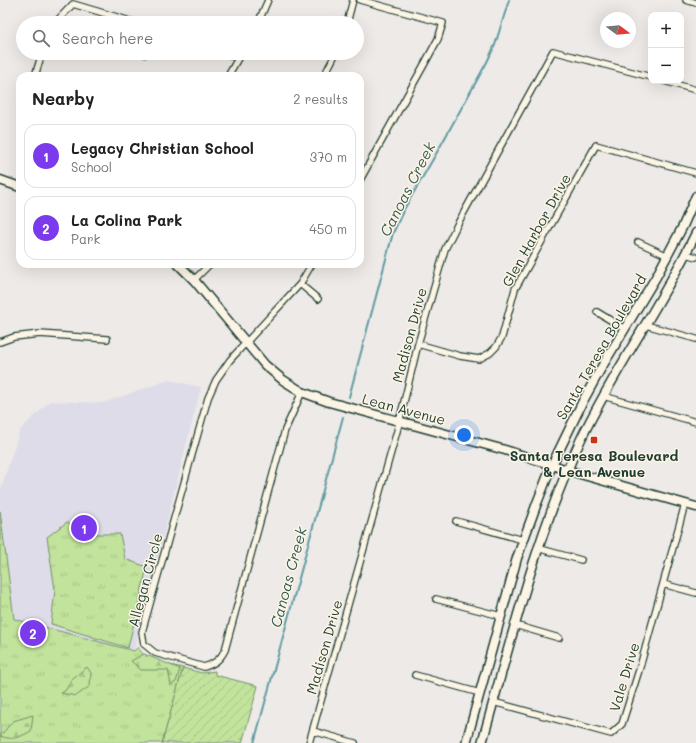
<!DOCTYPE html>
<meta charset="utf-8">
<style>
body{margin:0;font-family:Mali,sans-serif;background:#f2f2f2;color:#222}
.controls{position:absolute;right:12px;top:12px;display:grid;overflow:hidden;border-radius:8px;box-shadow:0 4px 16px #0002}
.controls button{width:36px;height:36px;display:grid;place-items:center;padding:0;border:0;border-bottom:1px solid #e0e0e0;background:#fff;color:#222;font:20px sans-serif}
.compass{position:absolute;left:600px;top:12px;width:36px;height:36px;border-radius:50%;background:#fff;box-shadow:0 4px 16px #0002;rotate:106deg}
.you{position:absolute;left:464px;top:435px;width:14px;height:14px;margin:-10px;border:3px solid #fff;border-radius:50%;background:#1a73e8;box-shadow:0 0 0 6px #1a73e833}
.badge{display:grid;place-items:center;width:26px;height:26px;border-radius:50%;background:#7c3aed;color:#fff;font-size:13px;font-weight:700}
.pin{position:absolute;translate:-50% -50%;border:2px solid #fff;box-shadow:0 1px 4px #0006}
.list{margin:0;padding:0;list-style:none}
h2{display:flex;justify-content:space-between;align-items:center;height:52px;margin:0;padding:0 16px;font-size:17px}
h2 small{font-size:13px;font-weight:400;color:#767676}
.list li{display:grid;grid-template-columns:26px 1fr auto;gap:12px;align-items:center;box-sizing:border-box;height:64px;margin:0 8px 8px;padding:0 8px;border:1px solid #e0e0e0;border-radius:12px}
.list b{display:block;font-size:15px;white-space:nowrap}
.list p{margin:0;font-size:13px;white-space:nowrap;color:#767676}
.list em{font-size:13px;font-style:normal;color:#767676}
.icon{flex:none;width:22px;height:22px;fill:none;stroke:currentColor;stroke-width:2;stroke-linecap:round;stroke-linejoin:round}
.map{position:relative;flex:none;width:696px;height:743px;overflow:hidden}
.search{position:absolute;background:#fff;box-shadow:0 4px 16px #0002;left:16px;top:16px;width:348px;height:44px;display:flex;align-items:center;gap:10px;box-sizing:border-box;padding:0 14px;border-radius:22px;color:#767676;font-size:15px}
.panel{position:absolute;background:#fff;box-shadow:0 4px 16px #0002;left:16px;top:72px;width:348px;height:196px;border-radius:12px}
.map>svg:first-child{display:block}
.built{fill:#dedce9}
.grass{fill:url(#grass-tufts);stroke:#709068}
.forest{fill:url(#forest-firs);stroke:#709068}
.garden{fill:url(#garden-furrows);stroke:#709068}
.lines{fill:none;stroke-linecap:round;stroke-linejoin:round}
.stream{stroke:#609ba2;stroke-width:2}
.street-casing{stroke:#1f3d34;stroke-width:8}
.secondary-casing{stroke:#1f3d34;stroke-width:11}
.street{stroke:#fcf5e5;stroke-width:5.5}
.secondary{stroke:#fcf5e5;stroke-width:8}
.poi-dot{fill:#c8321e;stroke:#fcf5e5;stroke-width:1.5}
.labels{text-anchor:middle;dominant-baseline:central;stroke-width:3;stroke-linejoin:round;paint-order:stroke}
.street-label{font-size:14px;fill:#1f3d34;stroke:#fcf5e5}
.poi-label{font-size:14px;font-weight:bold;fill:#1f3d34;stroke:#fcf5e5}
.water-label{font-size:15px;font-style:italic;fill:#355c59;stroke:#fcf5e5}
</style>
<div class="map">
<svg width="696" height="743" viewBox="0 0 696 743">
<defs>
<pattern id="grass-tufts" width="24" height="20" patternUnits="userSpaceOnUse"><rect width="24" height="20" fill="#c2e39c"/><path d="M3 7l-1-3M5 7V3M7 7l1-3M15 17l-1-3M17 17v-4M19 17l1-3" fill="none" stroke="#a6c487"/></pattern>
<pattern id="forest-firs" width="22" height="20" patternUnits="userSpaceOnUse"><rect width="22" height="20" fill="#c2e39c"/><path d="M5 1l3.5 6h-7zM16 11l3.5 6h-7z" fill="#a6c487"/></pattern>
<pattern id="garden-furrows" width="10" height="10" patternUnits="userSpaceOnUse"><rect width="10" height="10" fill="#c2e39c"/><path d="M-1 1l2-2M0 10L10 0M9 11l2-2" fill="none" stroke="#a6c487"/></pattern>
</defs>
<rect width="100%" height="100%" fill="#eeeae7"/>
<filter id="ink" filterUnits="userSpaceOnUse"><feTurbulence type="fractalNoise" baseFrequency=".025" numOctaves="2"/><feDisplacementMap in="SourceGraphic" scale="8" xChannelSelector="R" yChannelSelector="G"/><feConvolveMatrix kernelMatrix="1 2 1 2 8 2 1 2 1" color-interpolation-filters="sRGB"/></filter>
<g filter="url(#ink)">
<path class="built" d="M168 380 201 387 134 651 14 619 0 511V491L20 430 50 401 103 403Z"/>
<path class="grass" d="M0 511 14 619 134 651 138 647C145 662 168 664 183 668L162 743H0Z
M67 522 94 534H120L125 559 147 567 128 648 51 624 55 590 47 537Z"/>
<path class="forest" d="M144 654 180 669 176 682 171 685 168 670H141L131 661Z
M87 667 91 673 90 686 76 696 61 693 65 691 73 678Z
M33 715 31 731C20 737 13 741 0 736L13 721Z"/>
<path class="garden" d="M183 668 202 673 215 671V675L258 686 242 743H162Z"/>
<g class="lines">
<path class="stream" d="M349 397 393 233 403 211 436 154 487 62 495 45 509 0
M254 743 343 417"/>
<defs>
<path id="street" d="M360 0 443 23 438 39 425 63 360 180
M686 0 696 3
M55 23 73 4 137 23
M258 23 268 0
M347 23 353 0
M223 53 238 58
M145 54 146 53
M35 76 42 53
M228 76 241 53
M324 76 336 53
M664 81 696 90
M638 242 668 256
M686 254 696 257
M194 280 210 264
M300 284 318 299
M597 312 625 329
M646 325 696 339
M0 342 14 337 40 334 107 339
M418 344 460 356 479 359 490 353 496 347 502 337 515 289 596 145 696 173
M302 392 285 430 225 650C220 660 214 664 204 667L155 653 144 644 142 632 208 398 216 380 230 360 300 284 312 264
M603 396 696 422
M456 521 523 540
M537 548 581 560
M663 584 696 593
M436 599 501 616
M515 625 559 638
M415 675 480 693
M493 702 611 734 622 724 640 667 685 504
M313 731 355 743
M309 743 397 431 418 344 445 249 457 225 553 51 651 77"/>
<path id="secondary" d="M0 180 20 187
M178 264 194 280 265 365 283 380 302 392 329 402 505 450 580 474 696 507
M466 743 517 558 537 503 552 465 583 401 600 370 656 277 683 226 696 196
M482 743C511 640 536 536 581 439 615 368 662 304 696 233"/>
</defs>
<use href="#street" class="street-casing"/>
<use href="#secondary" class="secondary-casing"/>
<use href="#street" class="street"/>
<use href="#secondary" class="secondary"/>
</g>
</g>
<rect class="poi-dot" x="590" y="436" width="8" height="8" rx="2"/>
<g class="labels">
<g class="street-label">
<text transform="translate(536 230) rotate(-61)">Glen Harbor Drive</text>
<text transform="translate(409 335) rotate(-75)">Madison Drive</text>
<text transform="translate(601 347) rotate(-60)">Santa Teresa Boulevard</text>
<text transform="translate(404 409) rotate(15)">Lean Avenue</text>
<text transform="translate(145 580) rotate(-75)">Allegan Circle</text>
<text transform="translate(324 647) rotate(-74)">Madison Drive</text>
<text transform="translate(624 677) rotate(-73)">Vale Drive</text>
</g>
<g class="poi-label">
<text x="594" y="455">Santa Teresa Boulevard<tspan x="594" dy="16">&amp; Lean Avenue</tspan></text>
</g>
<g class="water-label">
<text transform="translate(407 189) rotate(-63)">Canoas Creek</text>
<text transform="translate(288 577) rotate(-75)">Canoas Creek</text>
</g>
</g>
</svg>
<div class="controls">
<button>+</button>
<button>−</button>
</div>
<svg class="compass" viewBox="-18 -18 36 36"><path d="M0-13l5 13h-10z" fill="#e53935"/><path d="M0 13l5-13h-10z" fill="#767676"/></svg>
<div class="you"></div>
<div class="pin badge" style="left:84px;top:528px">1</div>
<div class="pin badge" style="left:33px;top:633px">2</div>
<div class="search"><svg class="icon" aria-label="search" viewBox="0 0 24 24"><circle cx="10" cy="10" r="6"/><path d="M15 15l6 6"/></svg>Search here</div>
<section class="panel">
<h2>Nearby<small>2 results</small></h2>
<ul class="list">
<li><span class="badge">1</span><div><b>Legacy Christian School</b><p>School</p></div><em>370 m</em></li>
<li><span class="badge">2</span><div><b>La Colina Park</b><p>Park</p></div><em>450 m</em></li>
</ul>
</section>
</div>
